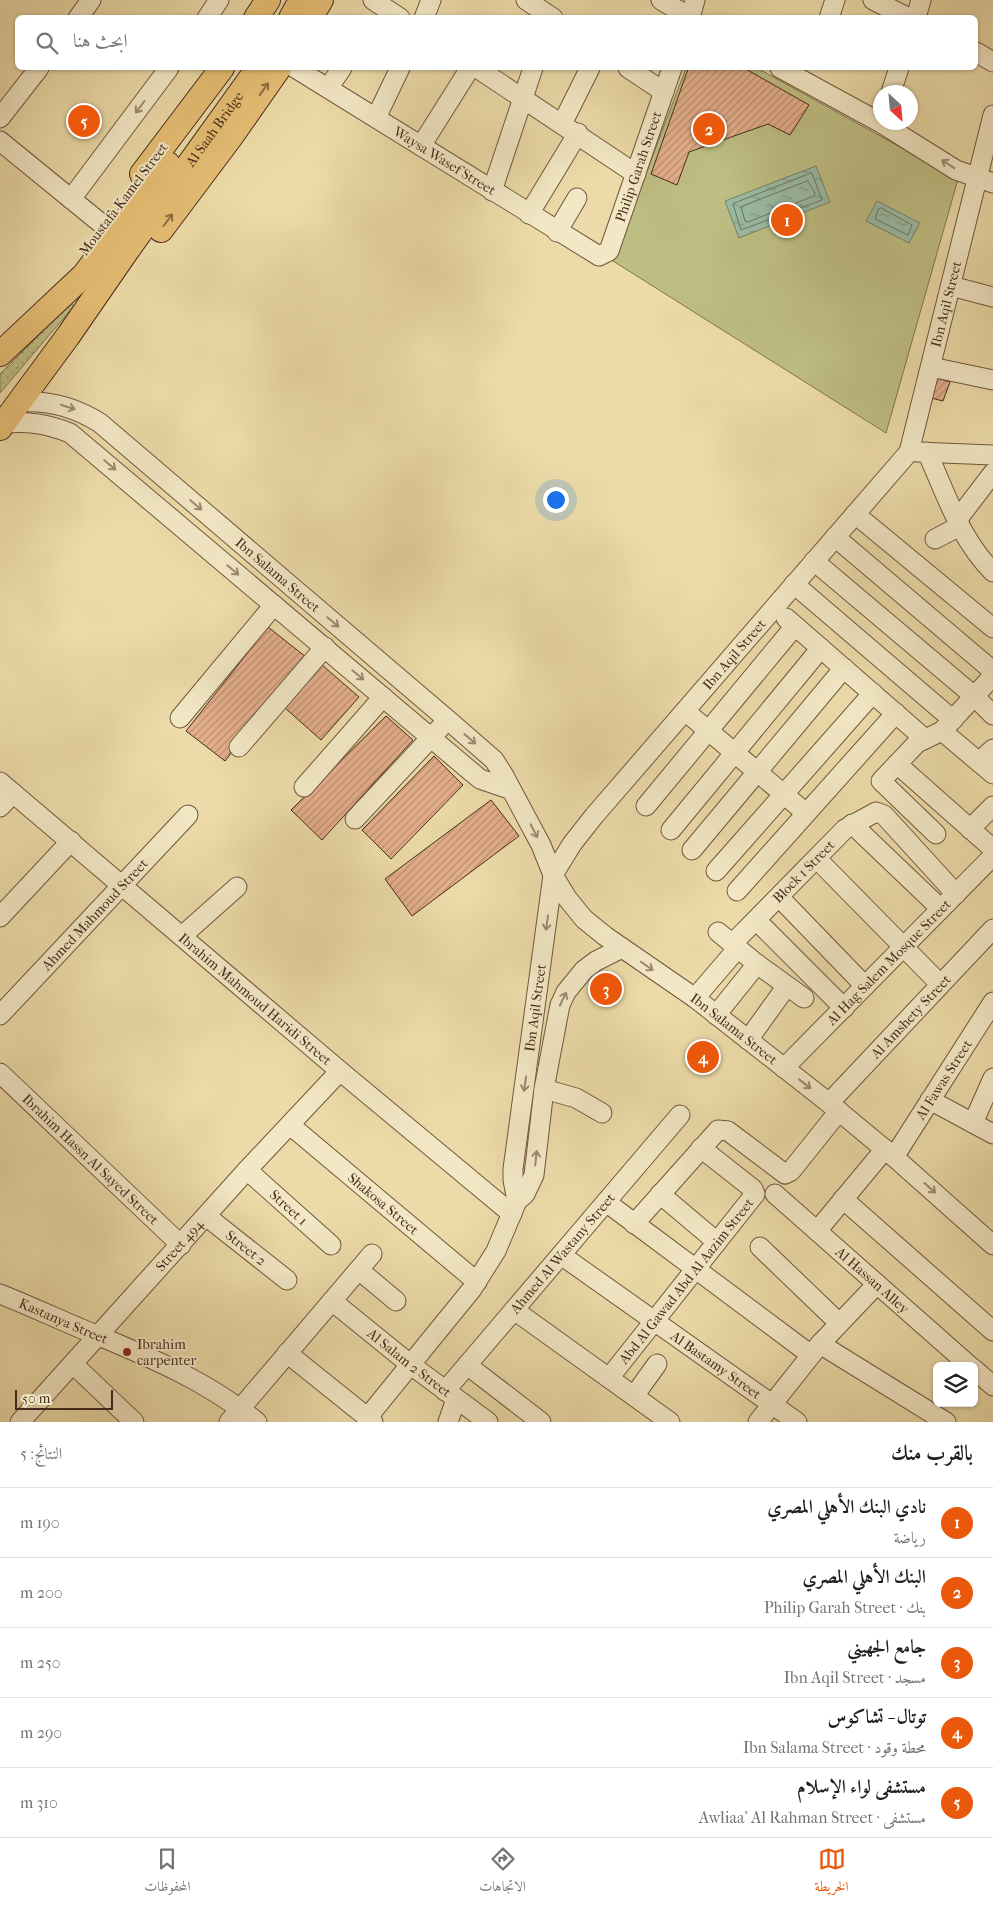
<!DOCTYPE html>
<html lang="ar">
<meta charset="utf-8">
<style>
body{margin:0;font-family:"IM FELL French Canon",Amiri,serif;background:#f2f2f2;color:#202124;direction:rtl}
.controls{position:absolute;right:15px;bottom:15px;display:grid;overflow:hidden;border-radius:8px;box-shadow:0 1px 4px #0004}
.controls button{width:45px;height:45px;display:grid;place-items:center;padding:0;border:0;border-bottom:1px solid #e0e0e0;background:#fff;color:#202124;font:25px sans-serif}
.compass{position:absolute;left:873px;top:85px;width:45px;height:45px;border-radius:50%;background:#fff;box-shadow:0 1px 4px #0004;rotate:154deg}
.scale{position:absolute;left:15px;bottom:12px;width:98px;box-sizing:border-box;padding-left:5px;border:2px solid #462b1b;border-top:0;font-size:14px;line-height:18px;white-space:nowrap;color:#462b1b;-webkit-text-stroke:4px #f3e8c6;paint-order:stroke}
.you{position:absolute;left:555px;top:499px;width:18px;height:18px;margin:-12px;border:4px solid #fff;border-radius:50%;background:#1a73e8;box-shadow:0 0 0 8px #1a73e833}
.badge{display:grid;place-items:center;width:32px;height:32px;border-radius:50%;background:#ea580c;color:#fff;font-size:16px;font-weight:700}
.pin{position:absolute;translate:-50% -50%;border:2px solid #fff;box-shadow:0 1px 5px #0006}
.list{margin:0;padding:0;list-style:none}
h2{display:flex;justify-content:space-between;align-items:center;height:65px;margin:0;padding:0 20px;font-size:21px}
h2 small{font-size:16px;font-weight:400;color:#757577}
.list li{display:grid;grid-template-columns:32px 1fr auto;gap:15px;align-items:center;box-sizing:border-box;height:70px;padding:0 20px;border-top:1px solid #e0e0e0}
.list b{display:block;font-size:19px;white-space:nowrap}
.list p{margin:0;font-size:16px;white-space:nowrap;color:#757577}
.list em{font-size:16px;font-style:normal;color:#757577}
.icon{flex:none;width:28px;height:28px;fill:none;stroke:currentColor;stroke-width:2;stroke-linecap:round;stroke-linejoin:round}
.map{position:relative;flex:none;width:993px;height:1422px;overflow:hidden;direction:ltr}
.search{position:absolute;background:#fff;box-shadow:0 1px 4px #0004;left:15px;right:15px;top:15px;height:55px;display:flex;align-items:center;gap:12px;box-sizing:border-box;padding:0 18px;border-radius:8px;color:#757577;font-size:19px}
.sheet{height:415px;background:#fff}
nav{display:flex;justify-content:space-around;align-items:center;box-sizing:border-box;height:70px;border-top:1px solid #e0e0e0;background:#fff;font-size:14px;color:#757577}
nav a{display:grid;justify-items:center;gap:2px}
nav .on{color:#ea580c}
.map>svg:first-child{display:block}
.grass{fill:url(#grass-dots);stroke:#82744f}
.green{fill:#bebe83;stroke:#82744f}
.water{fill:url(#water-ripples);stroke:#78816d}
.lines{fill:none;stroke-linecap:round;stroke-linejoin:round}
.shore{stroke:#707360;stroke-width:1}
.building{fill:url(#building-hatch);stroke:#462b1b}
.minor-casing{stroke:#70573e;stroke-width:21}
.major-casing{stroke:#462b1b;stroke-width:26}
.minor{stroke:#f3e8c6;stroke-width:19}
.major{stroke:#e6be74;stroke-width:24}
.oneway{stroke:#8e6d43}
.oneway2{stroke:#9c8a70}
.poi-dot{fill:#8f2418;stroke:#f3e8c6;stroke-width:2}
.labels{text-anchor:middle;stroke-width:4;stroke-linejoin:round;paint-order:stroke}
.street-label{font-size:14px;fill:#462b1b;stroke:#f3e8c6}
.poi-label{font-size:14px;fill:#462b1b;stroke:#f3e8c6;text-anchor:start}
</style>
<div class="map">
<svg width="993" height="1422" viewBox="0 0 993 1422">
<defs>
<pattern id="grass-dots" width="8" height="8" patternUnits="userSpaceOnUse" patternTransform="scale(1.25)"><rect width="8" height="8" fill="#bebe83"/><path d="M2 2h.1M6 6h.1" fill="none" stroke="#9c9b6a" stroke-width="1.8" stroke-linecap="round"/></pattern>
<pattern id="water-ripples" width="26" height="14" patternUnits="userSpaceOnUse" patternTransform="scale(1.25)"><rect width="26" height="14" fill="#99bba4"/><path d="M2 4q2-2 4 0t4 0M15 11q2-2 4 0t4 0" fill="none" stroke="#7f9885"/></pattern>
<pattern id="building-hatch" width="6" height="6" patternUnits="userSpaceOnUse" patternTransform="scale(1.25)"><rect width="6" height="6" fill="#e4af8b"/><path d="M-1 1l2-2M0 6l6-6M5 7l2-2" fill="none" stroke="#bb8f71"/></pattern>
</defs>
<rect width="100%" height="100%" fill="#ecdba8"/>
<filter id="stains"><feTurbulence type="fractalNoise" baseFrequency=".004" numOctaves="4"/><feColorMatrix values="0 0 0 0 .2 0 0 0 0 .09 0 0 0 0 .02 0 0 0 .5 -.17"/></filter>
<radialGradient id="worn" r=".72"><stop offset=".6" stop-color="#630" stop-opacity="0"/><stop offset="1" stop-color="#630" stop-opacity=".3"/></radialGradient>
<path class="grass" d="M71,303L74,306L0,393V374Z"/>
<path class="green" d="M686,68H757L958,179L886,433L613,261Z"/>
<path class="water" d="M816,166L830,202L739,238L725,201Z
M877,201L920,223L909,243L866,221Z"/>
<g class="lines">
<path class="shore" d="M812,173L822,200L741,230L733,204Z
M808,181L815,193L814,196L748,222L745,221L741,207Z
M881,208L912,225L908,235L875,219L878,210Z"/>
</g>
<path class="building" d="M692,68H744L809,105L790,135L768,124L689,152L677,185L651,174L688,69Z
M931,376L950,382L943,401L927,397Z
M268,627L306,657L225,761L186,731Z
M321,664L359,697L321,740L284,707Z
M386,716L413,740L322,840L291,810Z
M434,756L463,785L391,859L362,830Z
M491,800L519,836L412,916L385,879Z"/>
<g class="lines">
<g class="minor-casing">
<g id="minor">
<path d="M373,0L400,18"/>
<path d="M526,0L553,18"/>
<path d="M661,0L691,18"/>
<path d="M873,0L909,18"/>
<path d="M78,18L91,0"/>
<path d="M207,18L219,0"/>
<path d="M424,18L431,0"/>
<path d="M690,18L695,0"/>
<path d="M829,18L835,0"/>
<path d="M916,18L921,0"/>
<path d="M976,52L993,62"/>
<path id="s1" d="M295,68L599,256L609,251L672,68"/>
<path d="M477,68L636,174"/>
<path d="M628,68L664,92"/>
<path d="M780,68L881,123L956,170L993,183"/>
<path d="M328,88L342,68"/>
<path d="M891,92L899,68"/>
<path d="M0,118L39,68"/>
<path d="M376,118L400,68"/>
<path d="M562,124L590,68"/>
<path d="M0,141L103,225"/>
<path d="M421,146L470,68"/>
<path d="M492,191L533,68"/>
<path d="M71,199L169,68"/>
<path d="M529,214L578,133"/>
<path d="M557,232L577,198"/>
<path d="M951,286L993,297"/>
<path d="M931,367L993,380"/>
<path id="s2" d="M20,402C50,400 75,407 100,423L448,720L494,760L503,774L541,845L553,875L567,898L584,919L605,936L695,998L829,1103L894,1157L993,1245"/>
<path d="M4,423C29,421 47,424 70,433L468,769L480,779L509,789"/>
<path d="M917,452L993,455"/>
<path d="M927,452C946,494 960,539 993,572"/>
<path d="M855,514L993,628"/>
<path d="M957,520L993,473"/>
<path d="M835,537L993,671"/>
<path d="M935,539L960,526"/>
<path d="M814,561L974,696L993,715"/>
<path d="M794,584L953,720"/>
<path d="M786,618L925,739"/>
<path d="M685,711L806,813"/>
<path d="M180,718L274,605"/>
<path d="M942,731L993,774"/>
<path d="M239,747L325,647"/>
<path d="M979,762L993,749"/>
<path d="M897,764L993,849"/>
<path id="s3" d="M0,782L340,1071L512,1214"/>
<path d="M304,787L383,697"/>
<path d="M646,806L795,626"/>
<path d="M0,807L13,793"/>
<path d="M355,819L440,728"/>
<path d="M852,824L941,909"/>
<path d="M970,829L993,806"/>
<path d="M671,830L821,648"/>
<path d="M936,834L881,781L917,743L942,731L993,676"/>
<path d="M692,850L844,668"/>
<path d="M817,859L940,984"/>
<path d="M716,871L873,693"/>
<path d="M737,891L896,713"/>
<path d="M779,897L865,986"/>
<path d="M0,917L71,841"/>
<path d="M756,920L844,1008"/>
<path d="M718,932L757,964L804,998"/>
<path d="M183,935L237,887"/>
<path id="s4" d="M732,944L845,829L876,812L884,815L956,894"/>
<path d="M695,998L737,949"/>
<path id="s5" d="M0,1015L188,815"/>
<path d="M716,1015L757,964"/>
<path d="M748,1040L786,987"/>
<path id="s6" d="M784,1068L993,856"/>
<path id="s7" d="M0,1073L181,1245"/>
<path d="M544,1089L576,1098L602,1113"/>
<path d="M930,1100L993,1134"/>
<path id="s8" d="M829,1103L993,929"/>
<path d="M973,1123L993,1078"/>
<path id="s9" d="M290,1125L477,1282"/>
<path id="s10" d="M894,1157L993,1002"/>
<path id="s11" d="M247,1170L331,1245"/>
<path d="M660,1194L717,1242"/>
<path id="s12" d="M775,1194L970,1366"/>
<path d="M843,1199L993,1331"/>
<path id="s13" d="M517,1201L513,1180V1169L553,875L572,844L594,816L909,452L993,115"/>
<path d="M606,1202L811,1355"/>
<path id="s14" d="M206,1216L287,1280"/>
<path d="M634,1224L718,1130L728,1131L785,1174L791,1171L839,1111"/>
<path d="M817,1231L885,1149"/>
<path d="M760,1247L839,1323"/>
<path id="s15" d="M561,1255L797,1422"/>
<path d="M359,1270L396,1301"/>
<path id="s16" d="M0,1294C33,1307 66,1323 99,1336C154,1359 210,1383 257,1422"/>
<path id="s17" d="M332,1301L411,1365L488,1422"/>
<path d="M514,1310L670,1422"/>
<path d="M820,1344L946,1422"/>
<path d="M287,1353L373,1422"/>
<path d="M73,1364L134,1422"/>
<path d="M467,1365L541,1422"/>
<path d="M974,1369L993,1386"/>
<path id="s18" d="M609,1378L755,1194L753,1189L701,1148"/>
<path id="s19" d="M445,1391L680,1115"/>
<path d="M634,1396L657,1364"/>
<path d="M367,1418L472,1289L496,1251L517,1201L525,1194L534,1175L544,1089L560,1005L566,992L584,970L596,961L622,948"/>
<path id="s20" d="M20,1422L247,1170L340,1071"/>
<path d="M229,1422L372,1254"/>
<path d="M448,1422L456,1399"/>
<path d="M758,1422L820,1344L877,1284"/>
</g>
</g>
<g class="major-casing">
<g id="major">
<path d="M256,18L268,0"/>
<path d="M291,18L301,0"/>
<path d="M310,18L321,0"/>
<path d="M142,174L222,68"/>
<path d="M161,230L230,138L279,68"/>
<path d="M0,354L84,275L168,164"/>
<path id="s21" d="M0,428L68,336L126,252L258,68"/>
</g>
</g>
<use href="#minor" class="minor"/>
<use href="#major" class="major"/>
</g>
<defs><path id="oneway-shaft" d="M-6 0H5M1.5-3L5.5 0L1.5 3" fill="none" stroke-width="1.6" stroke-linecap="round" stroke-linejoin="round" transform="scale(1.25)"/></defs>
<g class="oneway">
<use href="#oneway-shaft" transform="translate(264 89) rotate(-55)"/>
<use href="#oneway-shaft" transform="translate(168 220) rotate(-53)"/>
</g>
<g class="oneway2">
<use href="#oneway-shaft" transform="translate(140 107) rotate(127)"/>
<use href="#oneway-shaft" transform="translate(948 164) rotate(-146)"/>
<use href="#oneway-shaft" transform="translate(68 407) rotate(18)"/>
<use href="#oneway-shaft" transform="translate(110 465) rotate(40)"/>
<use href="#oneway-shaft" transform="translate(196 505) rotate(40)"/>
<use href="#oneway-shaft" transform="translate(233 570) rotate(40)"/>
<use href="#oneway-shaft" transform="translate(333 622) rotate(40)"/>
<use href="#oneway-shaft" transform="translate(358 675) rotate(40)"/>
<use href="#oneway-shaft" transform="translate(470 739) rotate(41)"/>
<use href="#oneway-shaft" transform="translate(534 831) rotate(63)"/>
<use href="#oneway-shaft" transform="translate(547 923) rotate(98)"/>
<use href="#oneway-shaft" transform="translate(647 966) rotate(35)"/>
<use href="#oneway-shaft" transform="translate(563 999) rotate(-64)"/>
<use href="#oneway-shaft" transform="translate(525 1084) rotate(98)"/>
<use href="#oneway-shaft" transform="translate(805 1084) rotate(38)"/>
<use href="#oneway-shaft" transform="translate(536 1158) rotate(-84)"/>
<use href="#oneway-shaft" transform="translate(930 1188) rotate(42)"/>
</g>
<circle class="poi-dot" cx="127" cy="1352" r="5"/>
<g class="labels">
<g class="street-label">
<text dy="5" stroke="none"><textPath href="#s21" startOffset="368">Al Saah Bridge</textPath></text>
<text dy="5" stroke="none"><textPath href="#s1" startOffset="176">Waysa Wasef Street</textPath></text>
<text dy="5" stroke="none"><textPath href="#s1" startOffset="458">Philip Garah Street</textPath></text>
<text transform="translate(123 199) rotate(-53)" y="5">Moustafa Kamel Street</text>
<text dy="5" stroke="none"><textPath href="#s13" startOffset="1035">Ibn Aqil Street</textPath></text>
<text dy="5" stroke="none"><textPath href="#s2" startOffset="318">Ibn Salama Street</textPath></text>
<text dy="5" stroke="none"><textPath href="#s13" startOffset="615">Ibn Aqil Street</textPath></text>
<text dy="5" stroke="none"><textPath href="#s4" startOffset="102">Block 1 Street</textPath></text>
<text dy="5" stroke="none"><textPath href="#s5" startOffset="138">Ahmed Mahmoud Street</textPath></text>
<text dy="5" stroke="none"><textPath href="#s6" startOffset="149">Al Hag Salem Mosque Street</textPath></text>
<text dy="5" stroke="none"><textPath href="#s3" startOffset="335">Ibrahim Mahmoud Haridi Street</textPath></text>
<text dy="5" stroke="none"><textPath href="#s13" startOffset="195">Ibn Aqil Street</textPath></text>
<text dy="5" stroke="none"><textPath href="#s8" startOffset="119">Al Amshety Street</textPath></text>
<text dy="5" stroke="none"><textPath href="#s2" startOffset="972">Ibn Salama Street</textPath></text>
<text dy="5" stroke="none"><textPath href="#s10" startOffset="92">Al Fawas Street</textPath></text>
<text dy="5" stroke="none"><textPath href="#s7" startOffset="125">Ibrahim Hassn Al Sayed Street</textPath></text>
<text dy="5" stroke="none"><textPath href="#s9" startOffset="122">Shakosa Street</textPath></text>
<text dy="5" stroke="none"><textPath href="#s11" startOffset="56">Street 1</textPath></text>
<text dy="5" stroke="none"><textPath href="#s20" startOffset="238">Street 494</textPath></text>
<text dy="5" stroke="none"><textPath href="#s14" startOffset="51">Street 2</textPath></text>
<text dy="5" stroke="none"><textPath href="#s19" startOffset="181">Ahmed Al Wastany Street</textPath></text>
<text dy="5" stroke="none"><textPath href="#s12" startOffset="130">Al Hassan Alley</textPath></text>
<text dy="5" stroke="none"><textPath href="#s18" startOffset="124">Abd Al Gawad Abd Al Aazim Street</textPath></text>
<text dy="5" stroke="none"><textPath href="#s16" startOffset="69">Kastanya Street</textPath></text>
<text dy="5" stroke="none"><textPath href="#s17" startOffset="99">Al Salam 2 Street</textPath></text>
<text dy="5" stroke="none"><textPath href="#s15" startOffset="190">Al Bastamy Street</textPath></text>
</g>
<g class="poi-label">
<text x="137" y="1349">Ibrahim<tspan x="137" dy="16">carpenter</tspan></text>
</g>
</g>
<rect width="100%" height="100%" filter="url(#stains)"/>
<rect width="100%" height="100%" fill="url(#worn)"/>
</svg>
<div class="controls">
<button><svg class="icon" aria-label="layers" viewBox="0 0 24 24"><path d="M12 4l9 5-9 5-9-5zM3 14l9 5 9-5"/></svg></button>
</div>
<svg class="compass" viewBox="-18 -18 36 36"><path d="M0-13l5 13h-10z" fill="#e53935"/><path d="M0 13l5-13h-10z" fill="#757577"/></svg>
<div class="scale">50 m</div>
<div class="you"></div>
<div class="pin badge" style="left:787px;top:220px">1</div>
<div class="pin badge" style="left:709px;top:129px">2</div>
<div class="pin badge" style="left:606px;top:989px">3</div>
<div class="pin badge" style="left:703px;top:1057px">4</div>
<div class="pin badge" style="left:84px;top:121px">5</div>
<div class="search"><svg class="icon" aria-label="search" viewBox="0 0 24 24"><circle cx="10" cy="10" r="6"/><path d="M15 15l6 6"/></svg>ابحث هنا</div>
</div>
<section class="sheet">
<h2>بالقرب منك<small>النتائج: 5</small></h2>
<ul class="list">
<li><span class="badge">1</span><div><b>نادي البنك الأهلي المصري</b><p>رياضة</p></div><em>190 m</em></li>
<li><span class="badge">2</span><div><b>البنك الأهلي المصري</b><p>بنك · Philip Garah Street</p></div><em>200 m</em></li>
<li><span class="badge">3</span><div><b>جامع الجهيني</b><p>مسجد · Ibn Aqil Street</p></div><em>250 m</em></li>
<li><span class="badge">4</span><div><b>توتال - تشاكوس</b><p>محطة وقود · Ibn Salama Street</p></div><em>290 m</em></li>
<li><span class="badge">5</span><div><b>مستشفى لواء الإسلام</b><p>مستشفى · Awliaa' Al Rahman Street</p></div><em>310 m</em></li>
</ul>
</section>
<nav>
<a class="on"><svg class="icon" aria-label="map" viewBox="0 0 24 24"><path d="M3 6l6-2 6 2 6-2v14l-6 2-6-2-6 2zM9 4v14M15 6v14"/></svg>الخريطة</a>
<a><svg class="icon" aria-label="directions" viewBox="0 0 24 24"><path d="M12 3l9 9-9 9-9-9zM9 14v-3h6M13 9l2 2-2 2"/></svg>الاتجاهات</a>
<a><svg class="icon" aria-label="saved" viewBox="0 0 24 24"><path d="M7 4h10v16l-5-4-5 4z"/></svg>المحفوظات</a>
</nav>
